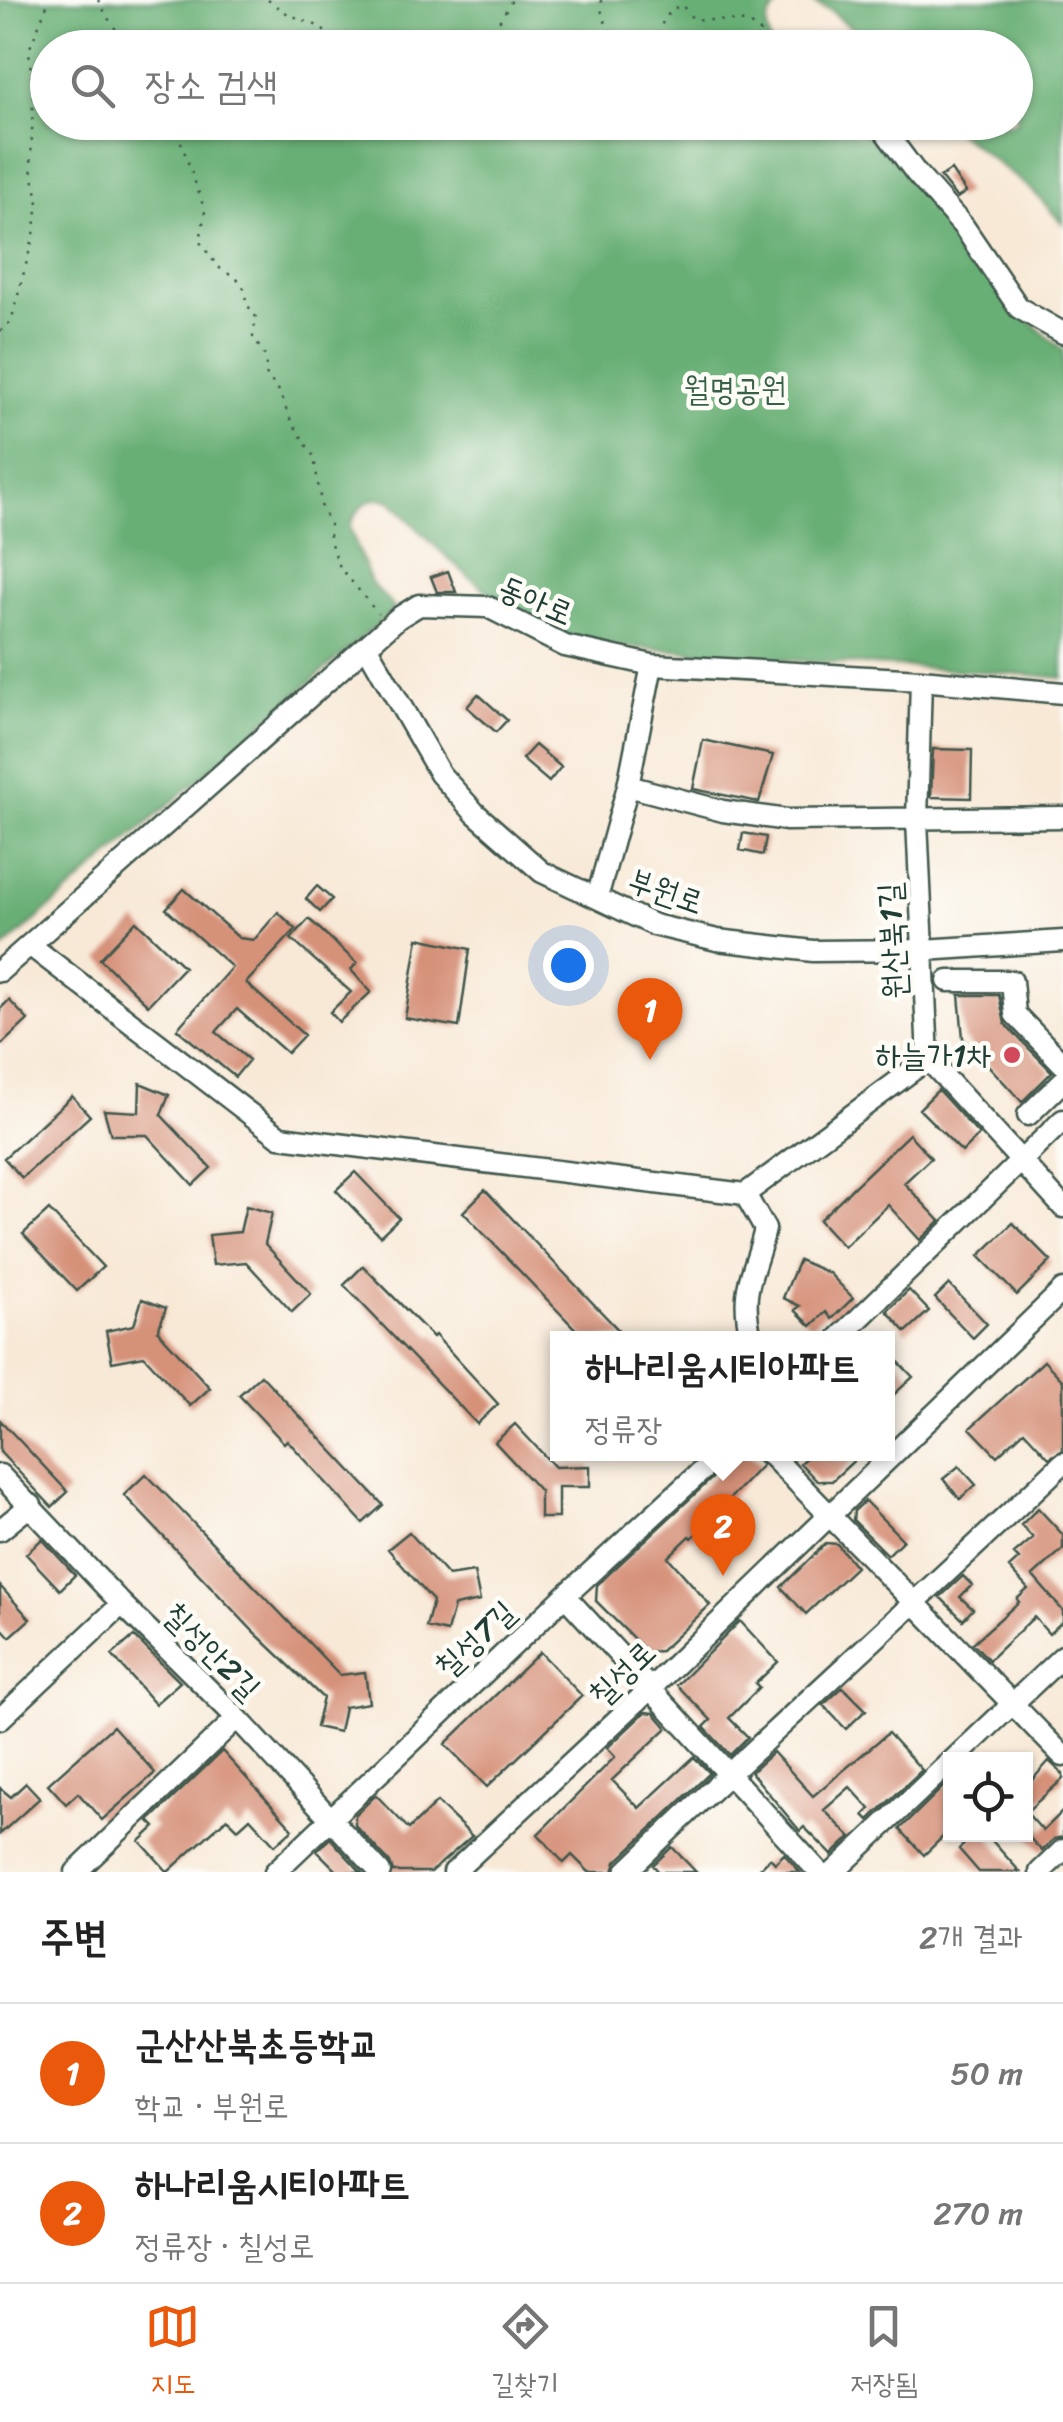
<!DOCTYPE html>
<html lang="ko">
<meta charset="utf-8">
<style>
body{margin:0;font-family:Sriracha,"Poor Story",sans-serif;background:#f6f6f6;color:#222}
.controls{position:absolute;right:30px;bottom:30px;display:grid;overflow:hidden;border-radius:0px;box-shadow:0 2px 8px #0004}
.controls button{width:90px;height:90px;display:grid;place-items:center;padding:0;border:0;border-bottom:2px solid #e0e0e0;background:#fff;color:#222;font:50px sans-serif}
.you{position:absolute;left:568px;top:965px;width:35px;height:35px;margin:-25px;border:8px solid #fff;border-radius:50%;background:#1a73e8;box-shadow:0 0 0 15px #1a73e833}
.badge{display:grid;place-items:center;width:65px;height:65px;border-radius:50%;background:#ea580c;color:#fff;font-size:32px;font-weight:700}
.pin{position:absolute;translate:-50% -82px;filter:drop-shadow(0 2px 5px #0008)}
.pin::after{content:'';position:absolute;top:52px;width:35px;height:30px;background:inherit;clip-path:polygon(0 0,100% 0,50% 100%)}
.popup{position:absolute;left:550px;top:1331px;width:345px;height:130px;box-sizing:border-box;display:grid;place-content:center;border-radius:0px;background:#fff;filter:drop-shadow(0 2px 8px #0005);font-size:32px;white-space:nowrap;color:#767676}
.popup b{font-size:38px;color:#222}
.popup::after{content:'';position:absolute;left:50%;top:100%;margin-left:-20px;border:20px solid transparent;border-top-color:#fff}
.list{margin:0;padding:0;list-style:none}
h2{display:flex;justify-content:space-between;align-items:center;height:130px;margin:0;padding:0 40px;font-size:42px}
h2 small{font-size:32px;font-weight:400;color:#767676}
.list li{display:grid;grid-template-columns:65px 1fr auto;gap:30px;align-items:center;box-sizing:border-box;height:140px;padding:0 40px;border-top:2px solid #e0e0e0}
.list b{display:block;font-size:38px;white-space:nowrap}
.list p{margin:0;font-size:32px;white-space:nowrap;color:#767676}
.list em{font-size:32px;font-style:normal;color:#767676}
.icon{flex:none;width:55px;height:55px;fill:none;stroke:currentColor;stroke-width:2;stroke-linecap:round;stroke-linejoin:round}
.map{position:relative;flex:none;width:1063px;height:1872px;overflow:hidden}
.search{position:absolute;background:#fff;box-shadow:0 2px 8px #0004;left:30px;right:30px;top:30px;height:110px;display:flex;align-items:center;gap:25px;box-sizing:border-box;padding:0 35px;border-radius:55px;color:#767676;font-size:38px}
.sheet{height:410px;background:#fff}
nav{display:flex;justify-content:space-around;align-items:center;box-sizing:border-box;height:140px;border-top:2px solid #e0e0e0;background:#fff;font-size:28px;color:#767676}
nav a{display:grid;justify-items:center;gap:5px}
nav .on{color:#ea580c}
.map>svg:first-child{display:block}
.forest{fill:#67af75;stroke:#437654;stroke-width:2.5}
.building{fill:#d69179}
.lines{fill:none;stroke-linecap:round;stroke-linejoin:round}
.minor-casing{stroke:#40574c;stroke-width:25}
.path{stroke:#40574c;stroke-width:2.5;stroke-dasharray:2.5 8;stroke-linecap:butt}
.minor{stroke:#fff;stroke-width:20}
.poi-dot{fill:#d1495b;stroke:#fdfcf7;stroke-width:4}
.labels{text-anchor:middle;stroke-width:9;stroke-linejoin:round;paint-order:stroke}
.park-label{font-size:32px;fill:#376049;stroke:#fdfcf7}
.street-label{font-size:32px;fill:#1f3d34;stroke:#fdfcf7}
.poi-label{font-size:32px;fill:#1f3d34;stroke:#fdfcf7;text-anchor:end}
</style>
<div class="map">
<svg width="1063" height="1872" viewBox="0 0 1063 1872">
<rect width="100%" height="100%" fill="#fdfcf7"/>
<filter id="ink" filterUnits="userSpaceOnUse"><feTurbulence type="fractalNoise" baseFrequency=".01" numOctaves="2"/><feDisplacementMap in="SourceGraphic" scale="20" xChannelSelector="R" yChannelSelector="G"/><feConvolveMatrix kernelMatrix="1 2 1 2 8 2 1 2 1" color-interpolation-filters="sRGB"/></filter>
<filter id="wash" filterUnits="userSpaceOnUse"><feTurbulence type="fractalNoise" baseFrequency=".0048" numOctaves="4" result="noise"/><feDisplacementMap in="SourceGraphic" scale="40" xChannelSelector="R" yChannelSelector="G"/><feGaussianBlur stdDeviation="2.25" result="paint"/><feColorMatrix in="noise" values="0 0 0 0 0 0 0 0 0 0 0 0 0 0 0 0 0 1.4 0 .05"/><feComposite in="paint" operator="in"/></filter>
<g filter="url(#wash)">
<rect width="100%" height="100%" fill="#f8e9d7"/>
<path class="forest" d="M0,0H784C766,16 763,25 772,47L48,48V122L854,123L894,160L954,225L1019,312L1063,350V678C939,666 815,665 692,652C651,648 603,648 564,634C495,608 441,554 391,501C369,493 359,507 349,526L371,583L395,609L0,951Z
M807,0H1063V224L1033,191L946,123L1016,122V48L874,47L830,10Z"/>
<g id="blocks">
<path class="building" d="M951,170L966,192L957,198L940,177Z
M448,571L456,592H437L431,577Z
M478,694L507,720L496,732L467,707Z
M703,740L773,755L759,802L693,789Z
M535,745L561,767L549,782L522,759Z
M933,749L972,750L971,798L931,797Z
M743,833L766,837L763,855L740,850Z
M317,886L332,899L320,912L306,899Z
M184,889L239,938L254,940L278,912L296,929L246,983L304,1035L287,1053L237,1009L216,1032L249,1060L235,1077L177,1029L232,967L166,909Z
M309,919L357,963L351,970L371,992L339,1022L330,1012L351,992L291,939Z
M136,921L184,967L148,1005L100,959Z
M418,938L470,949L459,1027L405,1018Z
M959,995H999L1005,1024L1052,1072L1022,1102L963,1038Z
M9,1000L28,1020L0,1046V1009Z
M140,1083L169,1095L161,1115L211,1168L193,1185L147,1135H111L104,1110L139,1112Z
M938,1090L979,1135L962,1152L919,1109Z
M72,1096L90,1116L22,1178L4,1158Z
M909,1134L931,1158L904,1183L940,1221L920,1240L888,1205L844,1247L819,1220Z
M355,1172L399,1218L380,1236L336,1190Z
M485,1190L545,1253L626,1338H584L463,1212Z
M246,1206L272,1213L265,1244L311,1294L292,1312L246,1262L213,1265L209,1235L240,1232Z
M49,1210L103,1267L77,1291L23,1234Z
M1013,1223L1051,1261L1017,1295L979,1256Z
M799,1260L829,1273L853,1298L832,1319L826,1312L811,1326L795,1310L800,1306L783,1298Z
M363,1266L433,1337L435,1335L498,1404L477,1424L344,1285Z
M949,1284L987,1324L973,1338L935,1298Z
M909,1290L929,1311L906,1332L887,1311Z
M142,1299L166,1308L158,1331L210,1388L190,1406L144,1356L112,1362L106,1331L134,1325Z
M888,1351L913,1377L888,1400Z
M1044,1361L1063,1381V1450L1049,1458L1024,1431L997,1456L970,1428Z
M261,1375L383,1505L363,1523L287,1440L284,1443L239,1395Z
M0,1420L68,1492L52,1507L0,1452Z
M515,1424L555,1467L590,1466V1487H558V1518H540V1491L495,1442Z
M738,1454H750L762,1465L692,1538L690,1536L668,1557L710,1605L661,1651L647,1652L596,1601L597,1585Z
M810,1454H861L832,1481H817L800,1463Z
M959,1466L976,1485L960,1499L943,1479Z
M146,1474L340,1675L365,1672L369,1703L344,1707L339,1732L316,1727L323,1698L253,1631L124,1495Z
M865,1501L903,1540L888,1555L853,1520L854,1511Z
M1038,1508L1063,1535V1549L1033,1576L1063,1611V1621L1049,1634L1034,1617L989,1660L973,1643L1019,1602L1017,1599L1028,1589L1009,1568L1019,1559L1014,1554L1033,1538L1021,1525Z
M409,1532L448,1576L474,1572L480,1601L454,1606L447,1632L426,1627L433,1601L388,1549Z
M42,1539L75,1575L60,1590L26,1554Z
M826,1543L837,1544L856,1567L806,1614L781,1587Z
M963,1576L972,1585L960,1597L973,1609L963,1620L940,1597Z
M0,1586L30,1619L10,1637L0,1626Z
M740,1621L778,1662L755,1684L759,1688L729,1718L748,1737L730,1755L704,1727L711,1720L677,1685Z
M134,1636L180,1682L155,1704L112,1655Z
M540,1652L582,1696L487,1787L445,1744Z
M843,1687L866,1710L846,1729L823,1705Z
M645,1712L654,1713L667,1728L612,1780L639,1808L694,1757L710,1773L616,1862L613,1872H589L572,1855L564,1863L538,1834L615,1757L607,1748Z
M113,1726L155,1773L102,1820L78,1793L66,1804L48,1784Z
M888,1733L922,1770L869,1820L864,1815L870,1809L850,1787L824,1810L851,1837L832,1855L804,1827L800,1831L751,1772L773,1752L813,1796Z
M222,1751L293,1829L275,1845L250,1818L238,1829L227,1818L168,1872L140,1841L155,1827L149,1821Z
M1049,1761L1063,1774V1779L1026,1812V1787Z
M950,1780V1830L924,1855L900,1829Z
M26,1783L40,1798L0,1834V1788L11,1797Z
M376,1795L409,1829L437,1802L472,1836L431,1872H393L390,1863L355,1825V1815Z
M1063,1811V1837L1054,1839L1042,1851L1026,1834V1812L1043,1831Z
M975,1834H986L1020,1872H979L959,1849Z
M330,1838L361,1872H338L317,1851Z
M672,1847L696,1872H659L653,1865Z
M784,1854L800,1872H756L770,1858L775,1863Z"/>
</g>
</g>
<g filter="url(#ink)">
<use href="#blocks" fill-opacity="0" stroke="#40574c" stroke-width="2.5"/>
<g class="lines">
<g class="minor-casing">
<path id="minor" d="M878,122L916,173L964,227L1019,308L1063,333
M367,647L440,774L475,813L542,872L654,925L717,940L813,951L924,950L1063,941
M921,680L917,820L928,1059L1063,1207
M628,786L723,811L787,820L1063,817
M597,898L628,786L652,665
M31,946L280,1137L745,1194
M0,971L398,618L419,605L488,607L565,646L652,665L921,680L1063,693
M948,981H1012L1015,1014L1063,1064
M1028,1115L1063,1081
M751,1338C739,1286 754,1277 765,1229L745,1194L928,1059
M839,1338L1063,1120
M770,1454L1063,1756
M0,1475L122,1604L237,1718L380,1872
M0,1530L31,1505
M565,1596L819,1872
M0,1719L122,1604
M953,1760L1063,1656
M76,1872L237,1718
M275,1872L565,1596L720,1454
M454,1872L649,1690L1063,1290
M626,1872C769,1733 919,1601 1063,1463
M834,1872L950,1762
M1040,1872L1063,1850"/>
</g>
<path class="path" d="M98,0L112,25L134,48
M268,0L288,14L318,26L345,48
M601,0C599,21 615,41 636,48
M483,48L512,0
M642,48C663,39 658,13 682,5L693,19L746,22L783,48
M174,122L205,211L200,242L218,267L238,280L245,290L246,303L256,317L253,337L265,356L267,380L276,384L289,417L314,457L322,510L330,524L329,539L340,567L378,614
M0,331L11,322L35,230L38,199L31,169L33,95L29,50L49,0"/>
<use href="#minor" class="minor"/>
</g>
</g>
<circle class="poi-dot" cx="1012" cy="1055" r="10"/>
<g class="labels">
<g class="park-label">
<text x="735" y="400">월명공원</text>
</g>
<g class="street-label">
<text transform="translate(536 600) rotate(23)" y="11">동아로</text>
<text transform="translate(666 891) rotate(19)" y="11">부원로</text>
<text transform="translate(892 941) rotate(-93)" y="11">원산북1길</text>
<text transform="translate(475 1639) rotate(-43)" y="11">칠성7길</text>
<text transform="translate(212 1651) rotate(45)" y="11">칠성안2길</text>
<text transform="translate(622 1673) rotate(-44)" y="11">칠성로</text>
</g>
<g class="poi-label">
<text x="992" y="1066">하늘가1차</text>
</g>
</g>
</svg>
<div class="controls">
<button><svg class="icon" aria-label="locate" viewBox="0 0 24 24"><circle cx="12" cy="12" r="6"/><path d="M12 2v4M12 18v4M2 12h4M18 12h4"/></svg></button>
</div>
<div class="you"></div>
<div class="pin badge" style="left:650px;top:1060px">1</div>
<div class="pin badge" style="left:723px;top:1576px">2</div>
<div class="popup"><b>하나리움시티아파트</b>정류장</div>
<div class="search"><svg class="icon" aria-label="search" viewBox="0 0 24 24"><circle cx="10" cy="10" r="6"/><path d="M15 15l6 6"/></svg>장소 검색</div>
</div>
<section class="sheet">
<h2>주변<small>2개 결과</small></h2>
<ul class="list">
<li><span class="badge">1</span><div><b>군산산북초등학교</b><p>학교 · 부원로</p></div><em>50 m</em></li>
<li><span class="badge">2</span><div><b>하나리움시티아파트</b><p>정류장 · 칠성로</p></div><em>270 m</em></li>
</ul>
</section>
<nav>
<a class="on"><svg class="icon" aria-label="map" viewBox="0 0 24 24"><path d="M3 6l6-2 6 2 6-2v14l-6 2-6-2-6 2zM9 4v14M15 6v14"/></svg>지도</a>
<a><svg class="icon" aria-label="directions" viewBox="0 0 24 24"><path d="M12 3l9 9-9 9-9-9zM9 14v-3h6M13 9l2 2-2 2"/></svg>길찾기</a>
<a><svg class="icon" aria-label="saved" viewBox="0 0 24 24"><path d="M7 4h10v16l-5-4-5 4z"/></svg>저장됨</a>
</nav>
